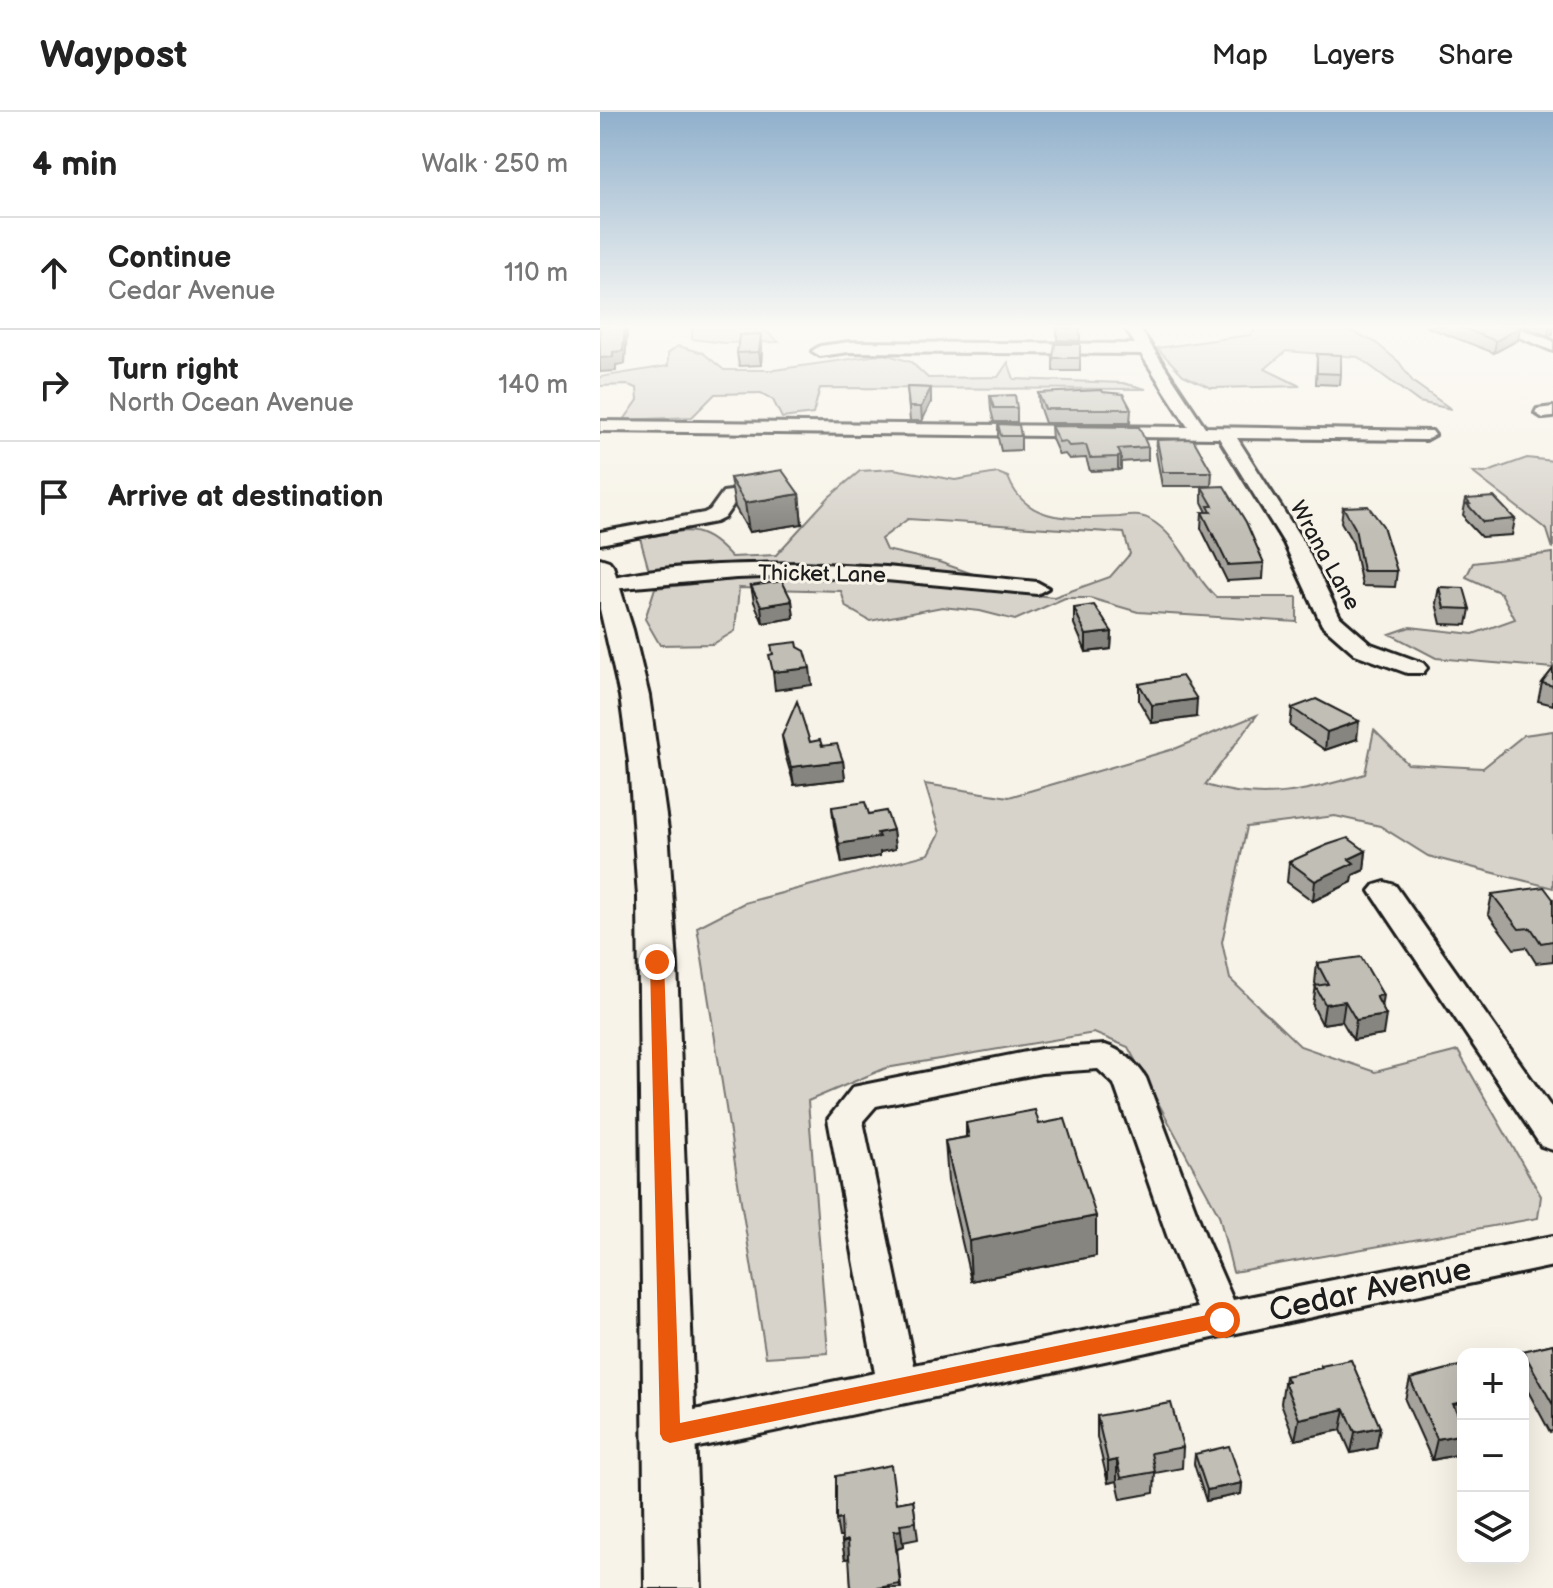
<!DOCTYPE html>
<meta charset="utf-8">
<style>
body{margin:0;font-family:"Balsamiq Sans",sans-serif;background:#f2f2f2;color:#222}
.controls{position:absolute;right:24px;bottom:24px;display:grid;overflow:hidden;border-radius:16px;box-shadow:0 8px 32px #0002}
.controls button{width:72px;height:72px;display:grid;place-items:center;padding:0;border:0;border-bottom:2px solid #e0e0e0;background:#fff;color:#222;font:40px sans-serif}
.stop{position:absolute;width:24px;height:24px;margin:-18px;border:6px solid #ea580c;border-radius:50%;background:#fff}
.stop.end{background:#ea580c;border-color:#fff;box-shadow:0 2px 8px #0008}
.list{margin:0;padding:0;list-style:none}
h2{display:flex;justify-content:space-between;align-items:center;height:104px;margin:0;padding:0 32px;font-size:34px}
h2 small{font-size:26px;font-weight:400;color:#767676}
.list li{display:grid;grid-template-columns:52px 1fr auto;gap:24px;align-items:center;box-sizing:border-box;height:112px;padding:0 32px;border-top:2px solid #e0e0e0}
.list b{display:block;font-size:30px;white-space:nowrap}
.list p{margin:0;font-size:26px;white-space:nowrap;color:#767676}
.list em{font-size:26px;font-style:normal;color:#767676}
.icon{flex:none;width:44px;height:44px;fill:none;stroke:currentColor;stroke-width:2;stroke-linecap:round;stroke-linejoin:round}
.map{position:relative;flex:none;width:953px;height:1476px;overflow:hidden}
header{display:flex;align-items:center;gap:48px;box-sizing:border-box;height:112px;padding:0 40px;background:#fff;border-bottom:2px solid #e0e0e0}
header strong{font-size:38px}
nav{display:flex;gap:44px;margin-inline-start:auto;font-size:28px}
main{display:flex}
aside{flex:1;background:#fff}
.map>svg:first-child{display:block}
.green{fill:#d7d3cb;stroke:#7a7874;stroke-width:2}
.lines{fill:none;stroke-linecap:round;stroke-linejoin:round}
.minor-casing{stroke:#1c1c1c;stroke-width:6}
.major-casing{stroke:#1c1c1c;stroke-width:6}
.minor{fill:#f7f3e8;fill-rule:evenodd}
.major{fill:#f7f3e8;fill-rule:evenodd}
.wall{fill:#a5a39c;stroke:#1c1c1c;stroke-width:2}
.shaded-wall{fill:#86857f;stroke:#1c1c1c;stroke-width:2}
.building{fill:#c0beb5;stroke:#1c1c1c;stroke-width:2}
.route{fill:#ea580c}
.labels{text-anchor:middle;stroke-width:6;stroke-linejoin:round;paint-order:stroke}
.far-street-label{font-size:22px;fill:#1c1c1c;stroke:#f7f3e8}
.near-street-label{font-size:32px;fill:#1c1c1c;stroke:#f7f3e8}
</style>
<header>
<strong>Waypost</strong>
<nav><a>Map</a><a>Layers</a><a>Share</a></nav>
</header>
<main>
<aside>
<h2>4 min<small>Walk · 250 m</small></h2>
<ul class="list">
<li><svg class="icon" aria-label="ahead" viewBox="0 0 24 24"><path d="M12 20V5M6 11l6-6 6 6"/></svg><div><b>Continue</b><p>Cedar Avenue</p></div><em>110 m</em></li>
<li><svg class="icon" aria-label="right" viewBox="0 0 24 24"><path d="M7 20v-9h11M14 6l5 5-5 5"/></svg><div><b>Turn right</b><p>North Ocean Avenue</p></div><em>140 m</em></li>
<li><svg class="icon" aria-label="arrive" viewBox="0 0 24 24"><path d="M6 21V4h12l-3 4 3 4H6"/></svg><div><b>Arrive at destination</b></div></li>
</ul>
</aside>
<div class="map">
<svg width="953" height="1476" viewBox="0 0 953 1476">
<rect width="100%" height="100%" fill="#f7f3e8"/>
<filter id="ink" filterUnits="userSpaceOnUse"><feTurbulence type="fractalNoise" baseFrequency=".0125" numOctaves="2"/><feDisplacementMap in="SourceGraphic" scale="16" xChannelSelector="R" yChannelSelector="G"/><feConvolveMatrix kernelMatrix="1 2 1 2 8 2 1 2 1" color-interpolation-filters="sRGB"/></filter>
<g filter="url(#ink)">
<path class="green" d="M92,214H159L179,230L125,231L92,227Z
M651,214H740L775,230L799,250L813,270L851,297L819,290L758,245L686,239L665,257L700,274L611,276L583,263L557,236L650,223L656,217Z
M78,234L103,241L124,258H174L285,242L311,250L328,266L398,265L408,250L414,267L523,271L546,277L220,276L213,302L182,306L173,288L161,281L115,282L92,305L24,308L38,288L37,276L28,273L0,274V265L68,254V241Z
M927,346L953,349V437L947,418L872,360L885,361Z
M294,357L355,368L398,361L408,365C426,414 476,406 519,405C528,404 540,402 549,407C579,423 591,462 616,485H697V510L538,500L490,486H465L415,508L380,499L342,495L270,509L246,495L241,479L139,476L135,519L113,532L60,533L45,507L55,476L181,463L257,466L454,485L510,465L530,442L524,421L308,407L281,427L286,438L339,450L390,468L220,453L50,462L40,426C84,420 98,408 131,445L176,443L229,385L260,359Z
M953,441V556L836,546L790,522L810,515L873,522L915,507L901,481L866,465L873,451Z
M657,603L605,673C664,691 708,679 765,662L774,618L808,652L883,656L924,623L953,619V776L828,744L780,714L735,704L647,715L622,830L630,867L700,934L775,960L858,939L941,1084L938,1106L633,1160L619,1103L528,935L494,921L286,956L208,989L228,1241L166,1245L97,815L144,791L329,742L340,721L325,672L409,685L577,636Z"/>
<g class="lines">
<g class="minor-casing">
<path id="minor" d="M524,214H538L605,315L832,319L835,323L826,328L637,326L704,431L740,505L771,532L823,551L827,556L823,561H807L755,542L722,513L684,431L619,326L0,319V309L588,315L541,242L249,240L220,244L212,239L220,234L249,230L535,232Z
M893,214H913L953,229V239Z
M953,295V305L943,306L935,301L937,297Z
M171,374L180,380L178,384L136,389L124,406L116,410L0,432V420L104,401L110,398L123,380Z
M201,451L286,455L437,470L448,476L437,482L286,468L201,464L136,466L0,478V468C64,452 135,452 201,451Z
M785,770L795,773L953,998V1038L941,1034L770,779L775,773Z
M505,933C522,938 537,951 546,966L606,1126L633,1188L953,1124V1154L70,1341L55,1336L49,1322L55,1308L70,1303L275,1261L228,1007L253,975L441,937ZM498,957L514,972L568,1126L597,1196L314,1253L263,1009L276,994L441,961Z"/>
</g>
<g class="major-casing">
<path id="major" d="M0,446L9,449L13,454L33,518L49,584L68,718L77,853L101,1476H45L38,785L29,650L20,584L0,497Z"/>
</g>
<use href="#minor" class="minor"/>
<use href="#major" class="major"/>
</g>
<path class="wall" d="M457,214H480V229L457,228Z
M825,214H918V228L894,241Z
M922,214H953L948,224Z
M161,222L162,235L161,253L139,254L137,241Z
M480,232V259H453V246Z
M717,242L741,262L740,273L716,272Z
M307,275L331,276V290L322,309H310Z
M503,280L531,297L530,311H445L439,294L438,281Z
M390,284L417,296V310H394L391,298Z
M398,312L421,324V338L401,339L398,326Z
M451,314L548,335V348L521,350V357L518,358L490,359L486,346L469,347L465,342L459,343L452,327Z
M557,328L612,360L611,374H562L556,341Z
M130,366L199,382L202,412L149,420L135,395Z
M602,375L664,451L663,467L627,469L601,416L602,400H607L602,390Z
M866,387L915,407L912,423L881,425L865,408V405L863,403Z
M743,395L797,459L795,475L762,474L753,431L741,410Z
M151,474L192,489L194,506L163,511L154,490Z
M839,475L870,497L867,513L841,512L836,491Z
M474,496L512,520L511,537L486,540L474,512Z
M953,557V593L938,589L942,571Z
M539,572L596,605L552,611L539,589Z
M692,596L757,627L725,638L690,614Z
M182,624L210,630L222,634L243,649L245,667L194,673L185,642Z
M232,695L269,702L293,718L295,737L280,740V744L242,751L234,714Z
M766,739L764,758L753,763L752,770L713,789L687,770L689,750Z
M892,782L953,787V849L936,851L926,835L914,837L888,802Z
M717,851L781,893L783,923L753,928L742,909L722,912L713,894L716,873L715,871Z
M366,1011L496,1104V1144L371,1169L348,1069L345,1029L366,1025Z
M953,1232V1319L950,1320L923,1270L922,1242L923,1239Z
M721,1254L780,1315L776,1336L751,1341L741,1318L695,1328L681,1291L685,1264L721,1257Z
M810,1267L863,1310H862L861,1342L832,1348L805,1288Z
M497,1304L583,1335L582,1356L555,1361L554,1381L521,1387L517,1369L508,1371L497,1325Z
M595,1342L642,1371L641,1382L606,1389L594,1352Z
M313,1388L318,1427L303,1430V1435L297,1437L301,1476H251L250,1446L245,1447L242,1425H239L236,1408L296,1391Z"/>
<path class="shaded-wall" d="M25,214H26L27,220L25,252L16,253V259L0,260V246Z
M950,214H953V223L948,224Z
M920,215L918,228L894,241L896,229Z
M161,222L162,235L161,253L159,240Z
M331,276V290L322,309L321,295Z
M521,344V357L518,358V345Z
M199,382L202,412L149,420L145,391Z
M192,489L194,506L163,511L161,494Z
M512,520L511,537L486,540V523Z
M210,556L212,573L175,578L173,560Z
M597,587L596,605L552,611V593Z
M759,609L757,627L725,638L727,620Z
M243,649L245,667L194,673L191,655Z
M293,718L295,737L280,740V744L242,751L239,732L277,721Z
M766,739L764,758L753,763L752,770L713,789L715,769L749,747Z
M783,883L780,903L776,884Z
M745,889L742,909L722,912L725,892Z
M786,903L783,923L753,928L756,908Z
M496,1104V1144L371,1169L369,1129Z
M863,1290V1310L848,1313L853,1292Z
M745,1297L741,1318L695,1328L699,1307Z
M780,1315L776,1336L751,1341L755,1320Z
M863,1322V1335L861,1342L832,1348L837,1327Z
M517,1348V1369L508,1371V1350Z
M642,1371L641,1382L606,1389L607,1378Z
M301,1418L303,1435L297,1437L300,1476L294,1419Z
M248,1428L251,1446L245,1447L242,1430Z"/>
<path class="building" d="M0,214H25L23,239L13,240V245L0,246Z
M457,214H480V216H456Z
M858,214H918L920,215L896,229Z
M161,222L159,240L137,241L139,223Z
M455,232H480V246H453Z
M717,242L741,243V262L717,261Z
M307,275L331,276L321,295H309Z
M502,278L503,280L523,282L531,297H445L438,281Z
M415,283L417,296H394L390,284Z
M398,312L419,313L421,324H401Z
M451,314L539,315L548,335L518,337L521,344L518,345L490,346L486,333L469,334L465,329L459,330Z
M593,327L612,360H563L557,328Z
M182,358L199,382L145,391L130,366Z
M624,374L646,410L664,451L628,453L602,400H611L608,394H613L602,375Z
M894,385L915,407L883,410L867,392H870L866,387Z
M768,394L783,414L797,459H763L755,416L743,395Z
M182,469L192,489L161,494L151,474Z
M839,475L864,476L870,497L844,496Z
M494,493L512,520L486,523L474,496Z
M197,530L198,535L205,539L210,556L173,560L169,543L173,542L171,533Z
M953,557V574L942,571Z
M582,564L597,587L552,593L539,572Z
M716,587L759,609L727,620L692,596Z
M197,589L210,630L220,628L222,634L237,632L243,649L191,655L182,624Z
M265,690L269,702L286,699L293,718L277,721L279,725L239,732L232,695Z
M748,726L766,739L749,747L754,751L715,769L689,750L727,733Z
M944,775L953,787V829L941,831L931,816L919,817L892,782Z
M761,845L783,883L776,884L786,903L756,908L745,889L725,892L715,874L728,872L717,851Z
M435,998L439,1012L465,1007L496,1104L369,1129L345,1029L369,1025L366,1011Z
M953,1232V1293L923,1239Z
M751,1248L780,1315L755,1320L745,1297L699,1307L684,1270H688L685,1264L722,1256L721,1254Z
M859,1254L863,1261V1290L853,1292L863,1313V1322L837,1327L810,1267Z
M571,1291L583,1335L551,1341L555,1360L521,1366L517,1348L508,1350L497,1304Z
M629,1334L642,1371L607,1378L595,1342Z
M291,1353L296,1391L313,1388L316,1410L300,1412L301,1418L294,1419L300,1472L278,1476H251L248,1428L242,1430L241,1407L236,1408V1364Z"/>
</g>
<linearGradient id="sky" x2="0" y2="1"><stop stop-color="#90b0cc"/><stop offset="0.51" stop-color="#fbfaf5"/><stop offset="1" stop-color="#fbfaf5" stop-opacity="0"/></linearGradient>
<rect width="953" height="421" fill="url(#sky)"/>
<path class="route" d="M57,845L64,850L80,1311L622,1200L628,1202L631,1208L628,1214L70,1331L63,1328L60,1322L50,850Z"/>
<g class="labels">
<g class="far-street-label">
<text transform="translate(726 443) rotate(61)" y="8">Wrana Lane</text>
<text transform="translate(222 461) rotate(1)" y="8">Thicket Lane</text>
</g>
<g class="near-street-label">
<text transform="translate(770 1177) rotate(-12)" y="11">Cedar Avenue</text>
</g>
</g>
</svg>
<div class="controls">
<button>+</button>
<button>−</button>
<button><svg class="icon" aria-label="layers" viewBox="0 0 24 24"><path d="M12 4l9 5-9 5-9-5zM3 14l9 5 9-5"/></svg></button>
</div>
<div class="stop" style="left:622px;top:1208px"></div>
<div class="stop end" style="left:57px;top:850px"></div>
</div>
</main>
